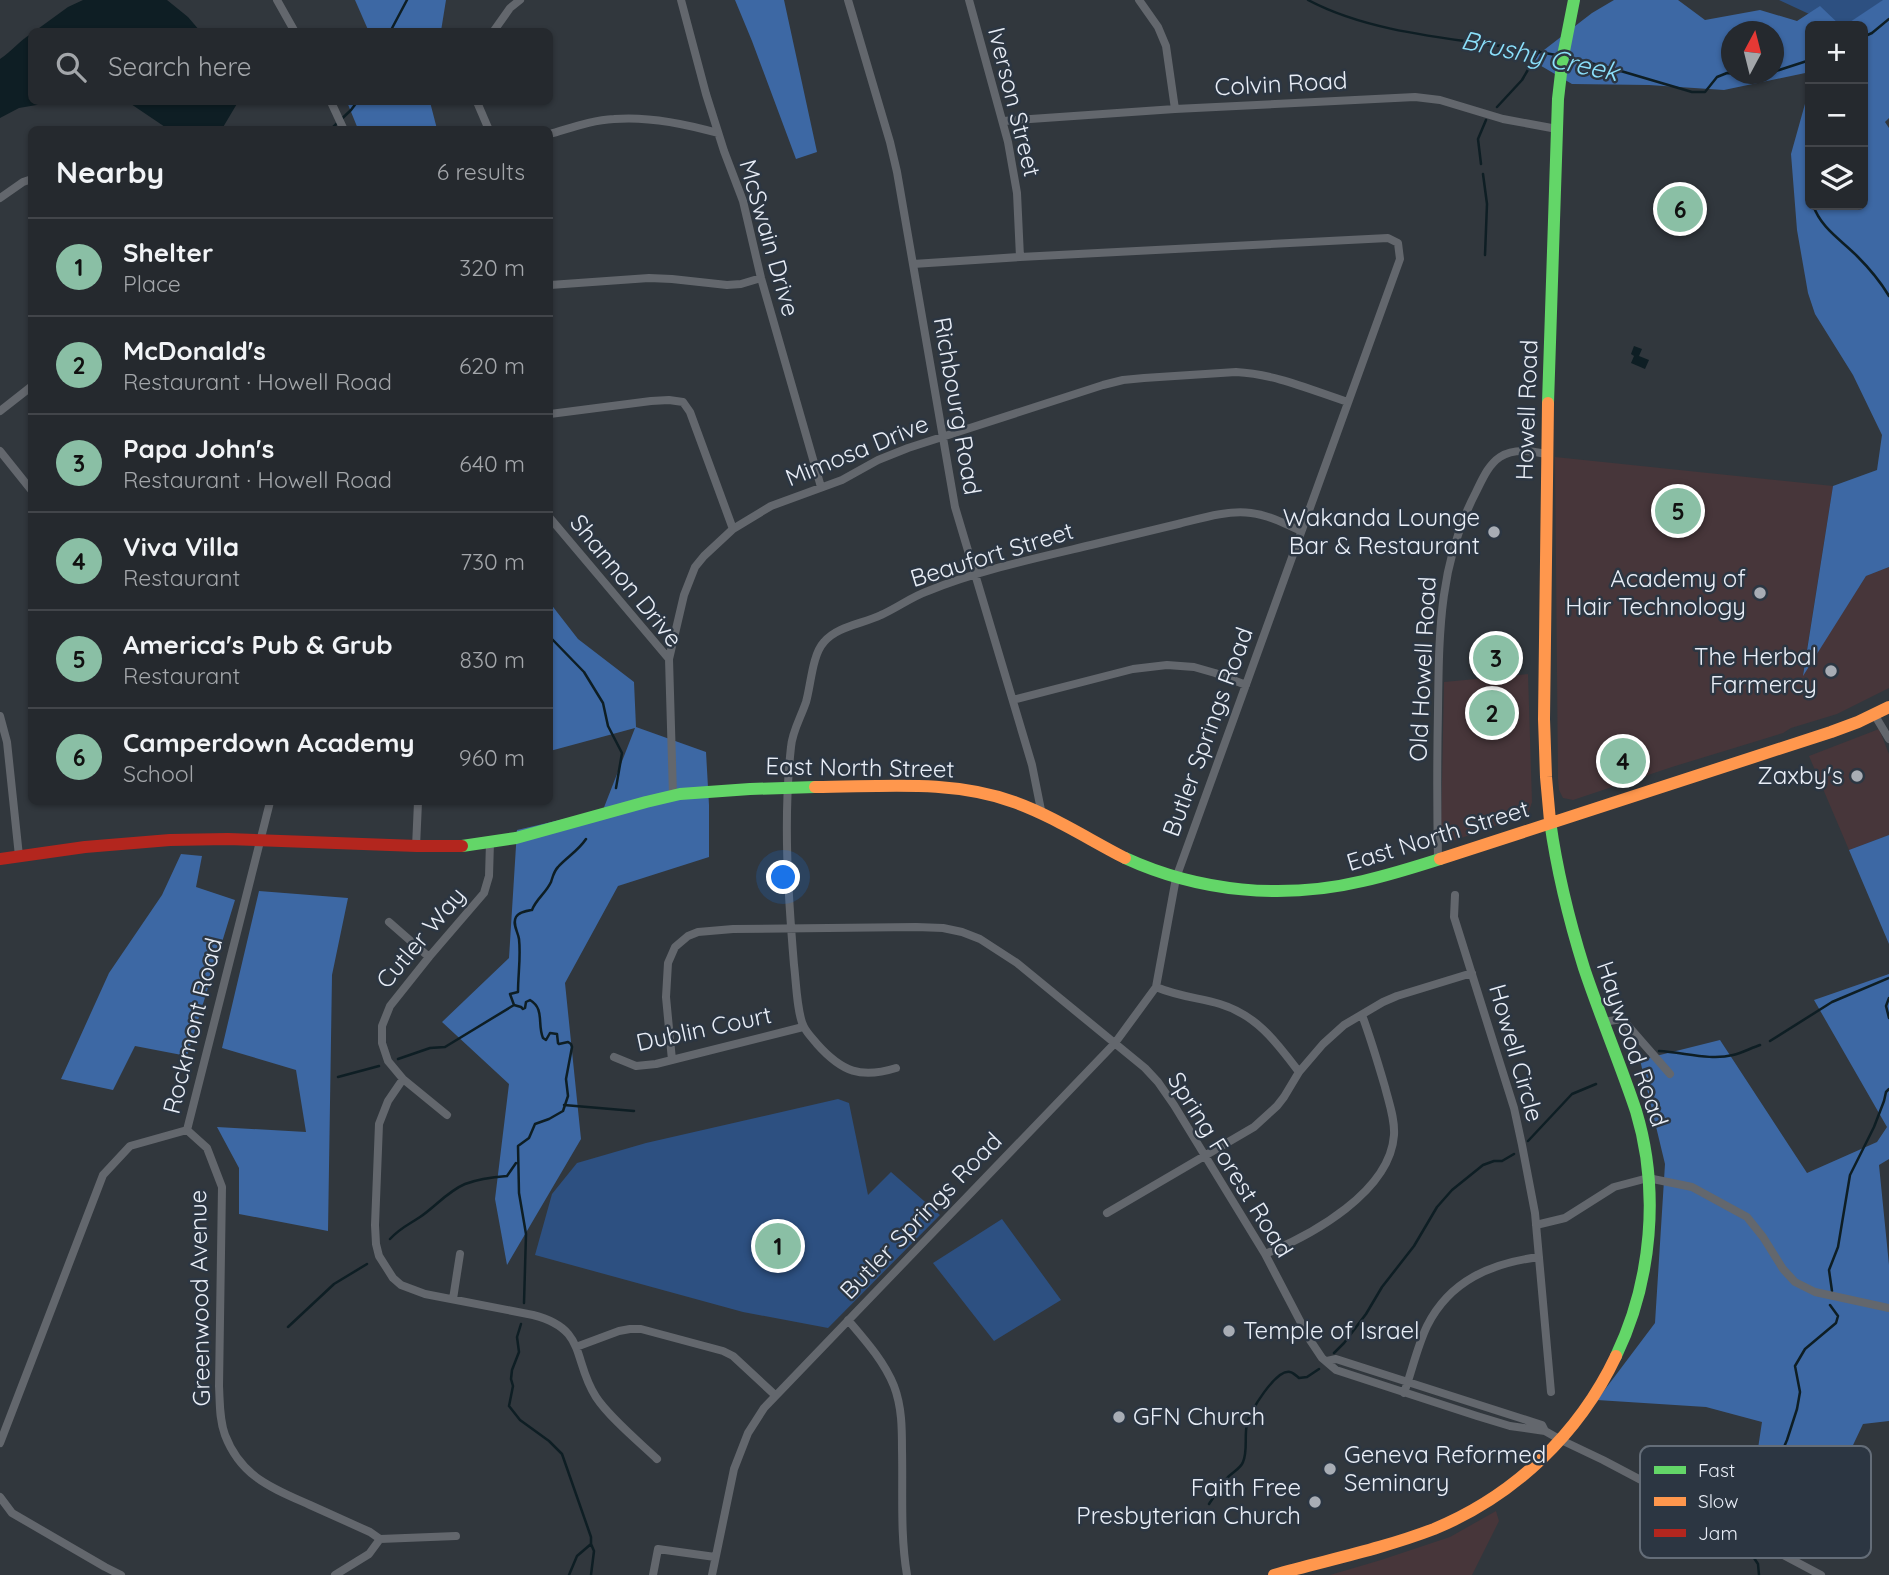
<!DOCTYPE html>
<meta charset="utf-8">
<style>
body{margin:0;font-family:Quicksand,sans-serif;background:#2d3136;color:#f1f3f6}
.controls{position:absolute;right:21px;top:21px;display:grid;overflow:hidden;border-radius:10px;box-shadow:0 2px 5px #0004}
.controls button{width:63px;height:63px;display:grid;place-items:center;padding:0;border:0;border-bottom:2px solid #42454a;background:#25292e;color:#f1f3f6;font:35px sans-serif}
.compass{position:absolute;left:1721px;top:21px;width:63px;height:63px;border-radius:50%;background:#25292e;box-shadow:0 2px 5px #0004;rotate:7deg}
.you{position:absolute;left:784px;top:878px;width:24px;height:24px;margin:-18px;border:5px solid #fff;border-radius:50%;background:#1a73e8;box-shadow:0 0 0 10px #1a73e833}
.badge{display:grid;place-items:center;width:46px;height:46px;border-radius:50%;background:#8abfa5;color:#111;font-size:23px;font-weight:700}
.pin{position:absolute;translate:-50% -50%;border:4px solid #fff;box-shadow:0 2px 7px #0006}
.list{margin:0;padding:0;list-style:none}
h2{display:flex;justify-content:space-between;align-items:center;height:91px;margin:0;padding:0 28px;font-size:30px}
h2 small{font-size:23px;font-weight:400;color:#a3a6aa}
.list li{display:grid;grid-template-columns:46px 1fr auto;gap:21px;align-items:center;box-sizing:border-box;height:98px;padding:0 28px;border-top:2px solid #42454a}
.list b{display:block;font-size:26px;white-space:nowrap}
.list p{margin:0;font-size:23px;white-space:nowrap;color:#a3a6aa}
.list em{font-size:23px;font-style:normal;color:#a3a6aa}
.icon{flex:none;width:38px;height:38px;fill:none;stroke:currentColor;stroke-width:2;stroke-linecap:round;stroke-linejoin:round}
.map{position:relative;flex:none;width:1889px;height:1575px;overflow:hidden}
.search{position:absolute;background:#25292e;box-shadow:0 2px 5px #0004;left:28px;top:28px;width:525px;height:77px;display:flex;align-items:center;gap:18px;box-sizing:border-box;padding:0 24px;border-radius:10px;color:#a3a6aa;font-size:26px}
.panel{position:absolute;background:#25292e;box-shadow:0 2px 5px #0004;left:28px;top:126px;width:525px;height:679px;border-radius:10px}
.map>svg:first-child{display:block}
.commercial{fill:#47363a}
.green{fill:#2d5081}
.forest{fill:#3d68a4;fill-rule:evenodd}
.water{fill:#0e1e24}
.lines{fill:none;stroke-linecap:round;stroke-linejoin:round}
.stream{stroke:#0e1e24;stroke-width:2.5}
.street{stroke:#63676d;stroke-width:8}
.fast{stroke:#63d668;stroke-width:12}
.slow{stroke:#ff974d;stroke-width:12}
.jam{stroke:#b3261e;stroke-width:12}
.poi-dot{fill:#a8adb5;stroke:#2c3642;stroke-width:2.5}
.labels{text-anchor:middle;stroke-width:5;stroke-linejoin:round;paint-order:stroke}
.street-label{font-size:24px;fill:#e8edf6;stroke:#2c3642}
.poi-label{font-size:24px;fill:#e8edf6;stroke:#2c3642;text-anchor:end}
.water-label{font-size:26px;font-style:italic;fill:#8be0fb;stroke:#2c3642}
.key{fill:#2c3642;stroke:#646d78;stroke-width:2}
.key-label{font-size:19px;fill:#e8edf6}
</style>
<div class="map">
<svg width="1889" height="1575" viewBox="0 0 1889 1575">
<rect width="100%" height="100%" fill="#31373d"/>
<path class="commercial" d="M1555,457L1833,486L1803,674L1866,576L1889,567V688L1837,714L1791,728L1783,733L1672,767L1573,800L1563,798L1559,790L1558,779Z
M1528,674L1532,802L1528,814L1453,841L1441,831L1444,682Z
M1879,729L1889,754V835L1849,850L1809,756Z
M1496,1511L1499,1521L1472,1575H1330L1381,1560L1450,1537Z"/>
<path class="green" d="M1779,0H1889L1863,26H1835Z
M838,1099L849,1103L868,1195L891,1172L940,1215L828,1328L743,1312L535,1255L552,1194L577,1163L646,1143Z
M1002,1219L1061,1300L994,1341L933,1263Z"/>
<path class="forest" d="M355,0H446L441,31L369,32Z
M735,0H784L817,152L796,159L752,41Z
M1614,0H1678L1705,20L1760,10L1797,21L1820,6L1841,26H1810V72L1724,90L1649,85L1572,84L1531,60L1592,13ZM1731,32H1773V74H1731Z
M1883,0H1889V118L1885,122L1889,128V567L1866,576L1803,676L1833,486L1877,470L1882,435L1853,375L1815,314L1808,293L1797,230L1791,154L1810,86V205H1863V26H1844Z
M347,102H430L437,129H358Z
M550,603L578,639L634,682L636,727L706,752L709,805V857L618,886L565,983L581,1139L507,1265L495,1199L509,1084L442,1022L509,958L517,830L603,810L635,728L550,751Z
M1889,835V944L1849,850Z
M181,854L202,856L196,887L235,900L187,1056L135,1046L113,1090L61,1079L109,973L162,895Z
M259,891L348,898L332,975L328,1231L239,1214V1168L217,1127L306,1132L296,1070L222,1048Z
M1889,974V1159L1879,1165L1889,1265V1421L1863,1424L1836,1481L1797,1501L1752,1488L1762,1422L1706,1407L1597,1400L1655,1323L1665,1164L1640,1060L1720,1040L1807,1173L1877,1142L1887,1127L1814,1000Z"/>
<path class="water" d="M83,0H167L188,17L200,31H35L68,7Z
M31,34L32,102H54L19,108L0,118V59C12,51 19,41 31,34Z
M128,102H238L222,129H168Z
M1634,346L1642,349L1639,356L1649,360L1645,369L1631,363L1634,356L1631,354Z"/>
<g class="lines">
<path class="stream" d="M1308,0C1381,39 1480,39 1561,56
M390,32L407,0
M1863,37L1872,33L1889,19
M1567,57L1614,69L1692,92H1705L1717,77L1727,73L1755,76L1768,74
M1773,72L1810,60
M1497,107L1522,80L1539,51
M330,130L351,110L357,102
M1810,139L1807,163L1810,197
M1481,164L1478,139L1486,120
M1483,174L1487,204L1485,255
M1813,205C1821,228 1840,239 1857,256C1869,268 1880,281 1889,296
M550,637L584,672L603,703L608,726L622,753L616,788
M1889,998L1886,1006L1889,1018
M1770,1041L1832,1002L1889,978
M1659,1051C1683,1052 1710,1061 1733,1055C1742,1053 1751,1048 1760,1045
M398,1059L430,1048L445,1047L514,1005
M338,1077L379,1066
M564,1105L634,1111
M1528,1141L1572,1094L1596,1084
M390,1239C400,1228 408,1225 420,1217C435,1207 448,1191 465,1184C478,1179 494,1177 507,1176L516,1163
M1832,1291L1829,1270L1838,1247L1850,1175L1874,1127L1884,1101L1886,1092L1889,1089
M524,1303L526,1234L519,1193L518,1146L529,1138L535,1124L549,1119L563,1111L568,1096L566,1079L572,1047L571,1044L568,1042L559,1044L558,1043L557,1034L550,1033L546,1040L543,1038C537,1024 545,1009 530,1000L526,1002L525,1008L523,1009L521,1007L514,1005L510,994L518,992C518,974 521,957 519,939C518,932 512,924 516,917C519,912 526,911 532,910C536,899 546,893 551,882C553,876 554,871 558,867C567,857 578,851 586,839
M521,1324L517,1337L519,1352L512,1370L511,1379L513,1386L509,1406L520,1420L549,1441L562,1454L591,1537V1544L577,1556L569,1575
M288,1327L334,1284L367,1264
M1334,1353L1344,1343L1366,1314L1382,1287L1414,1246L1437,1207L1452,1190L1483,1165L1494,1161H1502L1514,1154
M1209,1504C1215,1495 1221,1486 1228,1477C1233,1472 1241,1468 1243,1462C1248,1451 1244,1436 1247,1424C1249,1412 1276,1369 1290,1372C1292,1372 1298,1377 1299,1378L1307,1377L1319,1369
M1759,1534L1778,1461L1787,1440L1797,1409L1800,1392L1795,1366L1805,1349L1836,1323L1838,1316L1830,1305
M1753,1548L1752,1555L1758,1564L1759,1575
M591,1575L594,1551L591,1544"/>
<path class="street" d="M277,0L295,32
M681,0L706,94L724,151L743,201L761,278L821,487
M848,0L890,142L897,172L955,507L1032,765L1042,815
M969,0L1008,142L1017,193L1020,257
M1139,0L1158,27L1166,46L1175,109
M493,32L510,8L520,0
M331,102L344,130
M477,102L489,130
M1003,121L1175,109L1415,97L1440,100L1503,119L1557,129
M550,134C571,128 592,120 614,119C648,116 686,124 718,133
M0,198L23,182L32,179
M550,285L649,278L672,279L727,285L741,284L761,278
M0,411L32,386
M550,414L651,401L669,400L683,402L690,412L733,529
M0,451L32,491
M550,518L669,659L673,795
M669,659L684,595L695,567L704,556L733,529L771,506L842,480L878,460L908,448L1103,385L1123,380L1144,378L1236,372C1275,374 1311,390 1348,402
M1013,700L1133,669L1167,665L1194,667L1215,673L1246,685
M1874,714L1889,739
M0,716L7,742L19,856
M416,847L418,802
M1438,859C1437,810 1437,760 1438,710C1439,632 1439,563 1476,492C1482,480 1488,465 1500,457C1514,448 1531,451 1546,454
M1455,895L1454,917L1514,1108L1522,1145L1535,1213L1551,1392
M389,922L429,957
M1156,987C1177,996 1199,998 1220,1004C1257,1015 1277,1043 1299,1072
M1603,1022L1622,1019L1670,1074
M614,1057L636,1066L656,1064L803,1027
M672,1060L666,997L668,963L675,947L688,936L698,932L733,929L916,927L943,928L962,932L980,939L1017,963L1145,1068L1158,1082L1174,1105L1265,1254L1310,1340L1322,1358L1336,1370L1477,1416L1510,1426L1545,1431
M896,1068C861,1079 842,1072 817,1044C813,1039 807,1033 804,1027C797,1015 796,980 794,965C788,893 783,819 791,747C792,732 801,717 806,702C811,685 812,655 824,642C837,626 863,624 881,615C897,608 911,597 928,591C980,570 1036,558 1091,545C1120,538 1149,531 1178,524C1202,518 1227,510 1251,513C1269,515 1286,524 1301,531
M403,1079L388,1101L379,1124L375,1225L376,1244L379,1256L393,1278L401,1285L425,1294L533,1315C588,1329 572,1360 596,1397C609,1417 639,1442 657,1459
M447,1115L403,1079L388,1061L382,1043V1026L390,1006L429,957L484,893L489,876L490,842
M187,1130L207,1148L222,1187L219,1386C220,1402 219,1419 225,1435C241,1477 272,1488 310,1505C330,1514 350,1523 370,1532L380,1539
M187,1130L270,802
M1107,1213L1254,1127L1277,1106L1284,1097L1299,1072L1323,1044L1344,1025L1383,1002L1397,996L1472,973
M1536,1225L1565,1218L1614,1187L1648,1178L1692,1187L1747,1217L1763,1237L1783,1269L1795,1282L1815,1292L1889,1308
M1265,1254C1312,1235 1390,1192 1394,1135C1395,1119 1389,1103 1385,1087C1378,1063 1371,1039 1362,1015
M453,1299L460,1254
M848,1320C865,1340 884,1361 894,1386C902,1407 902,1429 902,1450C903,1492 900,1534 907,1575
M576,1347L619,1331L630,1329H641L723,1351L733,1356L775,1395
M1327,1361L1336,1359L1542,1425L1545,1431L1561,1440L1603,1460L1821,1575
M1404,1393C1412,1371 1417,1347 1427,1326C1450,1280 1492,1263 1539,1257
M0,1443L103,1175L130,1146L187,1130
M0,1497L12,1513L105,1567L121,1575
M380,1539L456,1536
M335,1575L369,1554L380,1539
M653,1575L658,1549L715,1557
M712,1575L734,1469L748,1433L764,1408L1115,1043L1156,987L1176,878L1400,259L1398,243L1388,238L1020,257L913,264"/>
<path class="fast" d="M1548,403L1558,99L1563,56L1574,0
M1550,821C1557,871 1569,920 1584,968C1600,1016 1620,1063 1636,1111C1660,1190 1652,1281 1616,1356
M462,846L516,838L646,802L680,794L750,789L815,787
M1125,858C1199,892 1283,900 1363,881C1389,875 1415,867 1440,859"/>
<path class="slow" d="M1548,403L1544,719L1546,777L1550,821
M815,787C882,787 950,779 1014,802C1053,816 1088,839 1125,858
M1440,859L1831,732L1858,722L1889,707
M1274,1575C1327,1560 1382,1549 1434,1529C1514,1496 1579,1434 1616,1356"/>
<path class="jam" d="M0,859L85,847L170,840L228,839L417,846H462"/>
</g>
<g class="poi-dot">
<circle cx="1494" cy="532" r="7"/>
<circle cx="1760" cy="593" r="7"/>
<circle cx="1831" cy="671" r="7"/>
<circle cx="1857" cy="776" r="7"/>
<circle cx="1229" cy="1331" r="7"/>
<circle cx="1119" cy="1417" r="7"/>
<circle cx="1330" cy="1469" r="7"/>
<circle cx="1315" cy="1502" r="7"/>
</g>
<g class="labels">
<g class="street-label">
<text transform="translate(1281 84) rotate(-3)" y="8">Colvin Road</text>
<text transform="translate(1014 102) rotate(76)" y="8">Iverson Street</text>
<text transform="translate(769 238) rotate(74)" y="8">McSwain Drive</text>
<text transform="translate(957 406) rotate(80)" y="8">Richbourg Road</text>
<text transform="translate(1527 410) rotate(-88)" y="8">Howell Road</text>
<text transform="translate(857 451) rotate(-22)" y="8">Mimosa Drive</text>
<text transform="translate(992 555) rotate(-17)" y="8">Beaufort Street</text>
<text transform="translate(626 581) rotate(51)" y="8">Shannon Drive</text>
<text transform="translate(1423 669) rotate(-87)" y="8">Old Howell Road</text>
<text transform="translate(1208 732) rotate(-70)" y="8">Butler Springs Road</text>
<text transform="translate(860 768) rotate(1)" y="8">East North Street</text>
<text transform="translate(1438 836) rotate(-17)" y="8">East North Street</text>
<text transform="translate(421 938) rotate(-50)" y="8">Cutler Way</text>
<text transform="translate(193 1026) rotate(-76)" y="8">Rockmont Road</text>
<text transform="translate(704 1029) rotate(-12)" y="8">Dublin Court</text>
<text transform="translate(1632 1044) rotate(71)" y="8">Haywood Road</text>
<text transform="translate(1516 1053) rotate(74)" y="8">Howell Circle</text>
<text transform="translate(1230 1165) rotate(58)" y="8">Spring Forest Road</text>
<text transform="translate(921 1216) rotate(-46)" y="8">Butler Springs Road</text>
<text transform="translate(200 1298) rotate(-91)" y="8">Greenwood Avenue</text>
</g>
<g class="poi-label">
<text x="1480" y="526">Wakanda Lounge<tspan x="1480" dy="28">Bar &amp; Restaurant</tspan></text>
<text x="1746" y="587">Academy of<tspan x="1746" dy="28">Hair Technology</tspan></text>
<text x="1817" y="665">The Herbal<tspan x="1817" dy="28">Farmercy</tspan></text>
<text x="1843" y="784">Zaxby's</text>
<text x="1243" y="1339" text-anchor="start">Temple of Israel</text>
<text x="1133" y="1425" text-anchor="start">GFN Church</text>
<text x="1344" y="1463" text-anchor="start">Geneva Reformed<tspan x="1344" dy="28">Seminary</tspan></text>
<text x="1301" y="1496">Faith Free<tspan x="1301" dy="28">Presbyterian Church</tspan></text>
</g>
<g class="water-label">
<text transform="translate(1540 56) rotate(12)" y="9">Brushy Creek</text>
</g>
</g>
<rect x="1640" y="1446" width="231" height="112" rx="10" class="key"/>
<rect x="1654" y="1466" width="32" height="8" fill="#63d668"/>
<rect x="1654" y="1497" width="32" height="9" fill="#ff974d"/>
<rect x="1654" y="1529" width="32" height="8" fill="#b3261e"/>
<g class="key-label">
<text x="1698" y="1477">Fast</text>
<text x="1698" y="1508">Slow</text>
<text x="1698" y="1540">Jam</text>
</g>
</svg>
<div class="controls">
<button>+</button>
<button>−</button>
<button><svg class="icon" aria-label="layers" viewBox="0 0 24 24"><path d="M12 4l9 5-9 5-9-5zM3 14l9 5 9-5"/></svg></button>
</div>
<svg class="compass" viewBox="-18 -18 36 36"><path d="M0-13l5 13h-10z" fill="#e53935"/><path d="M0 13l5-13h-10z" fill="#a3a6aa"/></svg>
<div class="you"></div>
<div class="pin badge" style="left:778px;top:1246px">1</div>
<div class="pin badge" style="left:1492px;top:713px">2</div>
<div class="pin badge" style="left:1496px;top:658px">3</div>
<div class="pin badge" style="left:1623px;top:761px">4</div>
<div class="pin badge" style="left:1678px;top:511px">5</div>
<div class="pin badge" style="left:1680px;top:209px">6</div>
<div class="search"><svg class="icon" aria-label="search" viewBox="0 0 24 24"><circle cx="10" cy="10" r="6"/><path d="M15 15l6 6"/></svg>Search here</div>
<section class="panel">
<h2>Nearby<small>6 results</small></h2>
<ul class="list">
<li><span class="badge">1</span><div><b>Shelter</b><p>Place</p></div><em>320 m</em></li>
<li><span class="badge">2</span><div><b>McDonald's</b><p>Restaurant · Howell Road</p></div><em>620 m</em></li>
<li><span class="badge">3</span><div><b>Papa John's</b><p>Restaurant · Howell Road</p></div><em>640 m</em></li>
<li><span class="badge">4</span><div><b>Viva Villa</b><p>Restaurant</p></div><em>730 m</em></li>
<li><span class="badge">5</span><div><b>America's Pub &amp; Grub</b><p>Restaurant</p></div><em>830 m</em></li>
<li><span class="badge">6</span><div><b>Camperdown Academy</b><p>School</p></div><em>960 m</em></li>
</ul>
</section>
</div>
